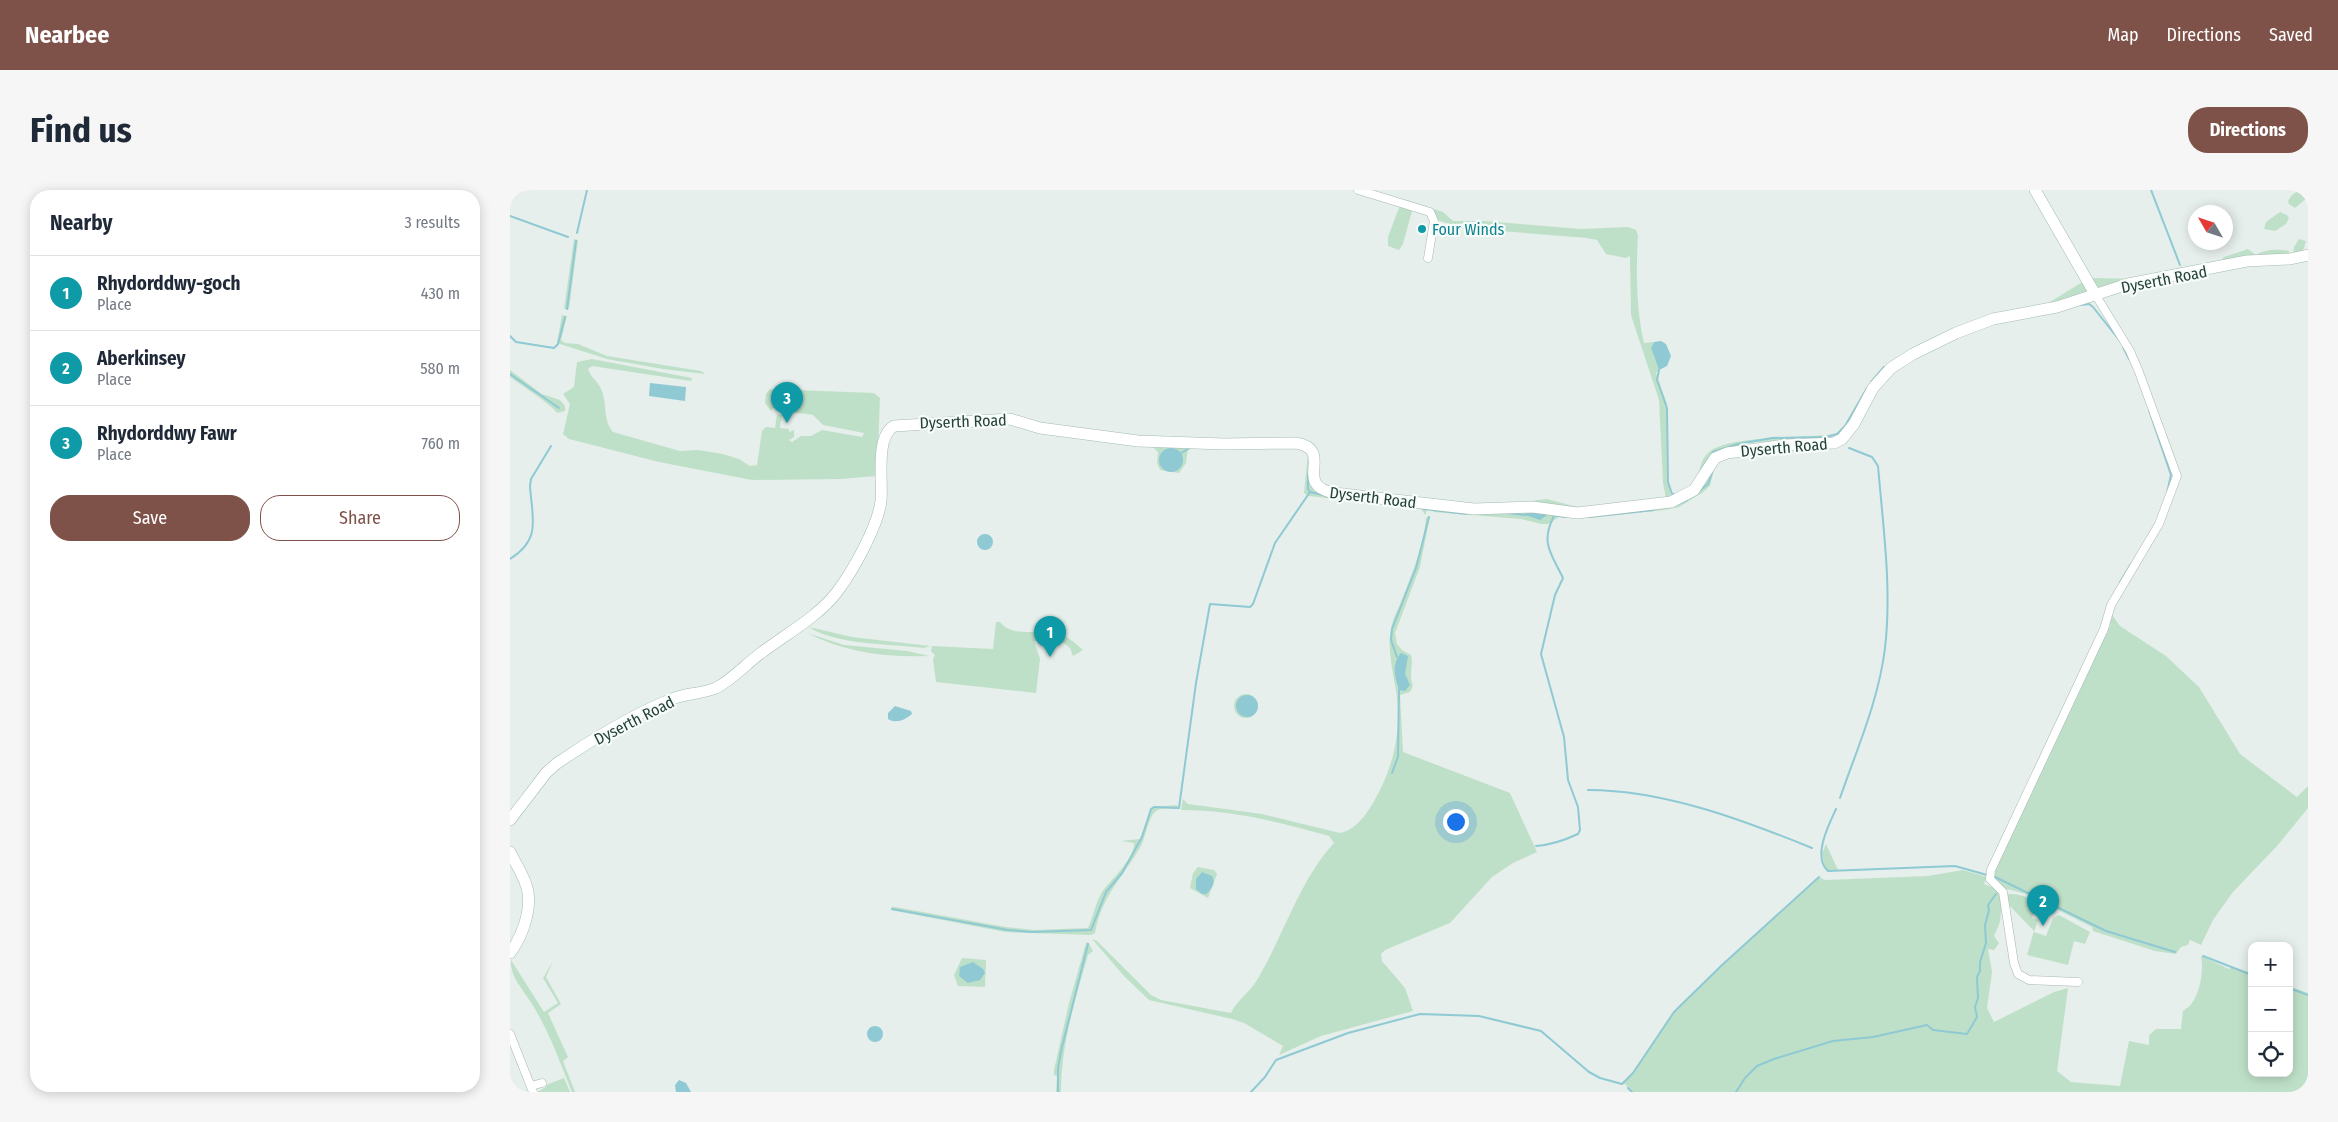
<!DOCTYPE html>
<meta charset="utf-8">
<style>
body{margin:0;font-family:"Fira Sans Condensed",sans-serif;background:#f6f6f7;color:#1f2937}
.controls{position:absolute;right:15px;bottom:15px;display:grid;overflow:hidden;border-radius:10px;box-shadow:0 2px 12px #0003}
.controls button{width:45px;height:45px;display:grid;place-items:center;padding:0;border:0;border-bottom:1px solid #e0e1e3;background:#fff;color:#1f2937;font:25px sans-serif}
.compass{position:absolute;left:1678px;top:15px;width:45px;height:45px;border-radius:50%;background:#fff;box-shadow:0 2px 12px #0003;rotate:309deg}
.you{position:absolute;left:945px;top:631px;width:18px;height:18px;margin:-12px;border:4px solid #fff;border-radius:50%;background:#1a73e8;box-shadow:0 0 0 8px #1a73e833}
.badge{display:grid;place-items:center;width:32px;height:32px;border-radius:50%;background:#7f5249;color:#fff;font-size:16px;font-weight:700}
.pin{position:absolute;translate:-50% -41px;filter:drop-shadow(0 1px 2px #0008)}
.pin::after{content:'';position:absolute;top:26px;width:18px;height:15px;background:inherit;clip-path:polygon(0 0,100% 0,50% 100%)}
.list{margin:0;padding:0;list-style:none}
h2{display:flex;justify-content:space-between;align-items:center;height:65px;margin:0;padding:0 20px;font-size:21px}
h2 small{font-size:16px;font-weight:400;color:#747a83}
.list li{display:grid;grid-template-columns:32px 1fr auto;gap:15px;align-items:center;box-sizing:border-box;height:75px;padding:0 20px;border-top:1px solid #e0e1e3}
.list b{display:block;font-size:19px;white-space:nowrap}
.list p{margin:0;font-size:16px;white-space:nowrap;color:#747a83}
.list em{font-size:16px;font-style:normal;color:#747a83}
.actions{display:flex;gap:10px;padding:15px 20px}
.actions a{flex:1;padding:11px 0;border:1px solid #7f5249;border-radius:20px;text-align:center;font-size:18px;color:#7f5249}
.actions .main{background:#7f5249;color:#fff}
.icon{flex:none;width:28px;height:28px;fill:none;stroke:currentColor;stroke-width:2;stroke-linecap:round;stroke-linejoin:round}
.map{position:relative;flex:none;width:1798px;height:902px;overflow:hidden;border-radius:20px}
header{display:flex;align-items:center;gap:30px;box-sizing:border-box;height:70px;padding:0 25px;background:#7f5249;color:#fff}
header strong{font-size:24px}
nav{display:flex;gap:28px;margin-inline-start:auto;font-size:18px}
.intro{display:flex;align-items:center;justify-content:space-between;box-sizing:border-box;height:120px;padding:0 30px}
h1{margin:0;font-size:35px}
.button{padding:12px 22px;border-radius:20px;background:#7f5249;color:#fff;font-size:18px;font-weight:700}
main{display:flex;gap:30px;padding:0 30px}
aside{flex:1;background:#fff;border-radius:20px;box-shadow:0 2px 12px #0003}
.map>svg:first-child{display:block}
.green{fill:#bfe0c8}
.water{fill:#8ec9d4}
.lines{fill:none;stroke-linecap:round;stroke-linejoin:round}
.stream{stroke:#8ec9d4;stroke-width:2}
.street-casing{stroke:#a8b8b2;stroke-width:9}
.secondary-casing{stroke:#a4bbb3;stroke-width:12}
.street{stroke:#fff;stroke-width:8}
.secondary{stroke:#fff;stroke-width:11}
.culture-dot{fill:#0f9aa8;stroke:#f7fbf9;stroke-width:2}
.labels{text-anchor:middle;stroke-width:4.5;stroke-linejoin:round;paint-order:stroke}
.culture-label{font-size:16px;fill:#0d838f;stroke:#f7fbf9;text-anchor:start}
.street-label{font-size:16px;fill:#24423a;stroke:#f7fbf9}
</style>
<header>
<strong>Nearbee</strong>
<nav><a>Map</a><a>Directions</a><a>Saved</a></nav>
</header>
<div class="intro"><h1>Find us</h1><a class="button">Directions</a></div>
<main>
<aside>
<h2>Nearby<small>3 results</small></h2>
<ul class="list">
<li><span class="badge" style="background:#0f9aa8">1</span><div><b>Rhydorddwy-goch</b><p>Place</p></div><em>430 m</em></li>
<li><span class="badge" style="background:#0f9aa8">2</span><div><b>Aberkinsey</b><p>Place</p></div><em>580 m</em></li>
<li><span class="badge" style="background:#0f9aa8">3</span><div><b>Rhydorddwy Fawr</b><p>Place</p></div><em>760 m</em></li>
</ul>
<div class="actions"><a class="main">Save</a><a>Share</a></div>
</aside>
<div class="map">
<svg width="1798" height="902" viewBox="0 0 1798 902">
<rect width="100%" height="100%" fill="#e6efeb"/>
<path class="green" d="M1789,0L1795,2L1798,7L1785,18L1779,14L1778,11L1782,5Z
M894,9L933,22L943,31H975L1070,39L1118,37L1126,40L1128,45C1126,82 1126,117 1134,153L1144,152L1141,158L1149,180L1146,183L1157,214V284L1161,306L1156,308L1153,293L1149,210L1121,125L1120,66L1116,68L1096,64L1087,50L1077,48L953,38L927,30L923,22Z
M890,15L901,18L902,21L893,54L889,60L878,56V47Z
M1770,22L1777,25L1779,28L1776,34L1765,41L1754,39L1756,32Z
M64,49L68,50L59,119H54Z
M1789,49L1796,51L1793,61L1783,63L1784,57Z
M1738,59L1746,65C1755,59 1768,59 1779,61L1780,64L1710,72L1714,67Z
M1580,88L1629,89L1589,99Z
M1574,91L1577,99L1575,103L1535,115Z
M52,125L57,126L51,150L55,153L68,154L97,166L191,181L195,184L153,179L97,169L50,154L47,152Z
M82,169L182,188L181,191L82,176L78,179C81,188 88,191 91,199C98,214 92,229 103,242L170,261L188,260L213,264L229,269L240,276L247,275L252,241L256,237L265,238L267,224L272,225L270,238L279,239V242L284,240V247L279,250L282,252L291,246H301L312,240L352,247L354,243L313,235L303,225L298,224L267,221V219L263,218L261,221L255,213L256,204L260,199L364,203L370,208L367,286L330,289L242,290L149,272L59,249L53,244L60,214L53,204L64,197L67,172Z
M0,180L32,204L50,210L55,216V221L47,223C45,217 8,193 0,187Z
M1327,244C1314,257 1249,246 1228,256C1215,263 1198,281 1186,291C1189,282 1191,269 1198,263C1214,245 1300,248 1327,244Z
M643,257L678,258L676,273L669,283L650,280L647,273L648,262Z
M798,262L801,295L918,318L915,325L912,320L906,318L799,306L794,303Z
M1205,275L1200,296L1192,303L1169,317L1154,320L1078,328L1049,327L1038,334H1031L1011,329L924,322L922,319L1156,316Z
M1037,309L1071,318L1004,313Z
M920,326L910,377L885,443L887,454L892,460L901,465C904,477 898,483 903,496L900,502L890,505L893,562L1000,603L1027,662L1003,673L982,687L940,733L875,760L871,764L872,771L895,798L903,821L811,846L769,865L773,856L734,833L722,829L639,810L614,786L582,749L587,751L641,805L651,810L721,823C727,810 740,802 747,790C774,745 789,691 824,653L819,646C770,632 722,620 671,620L673,609L678,614L752,624L830,643C845,640 856,625 863,613C884,577 892,541 886,500C883,483 877,457 881,440C882,430 887,421 891,412C901,385 914,357 916,328Z
M1602,425L1610,436L1656,466L1689,497L1730,564L1787,607L1798,596V618L1767,656L1723,702L1703,730L1691,755L1680,750L1678,755L1671,757L1666,764L1645,761L1583,741L1582,737L1516,704L1493,698L1483,686L1484,678L1600,436Z
M486,432H490C502,448 529,439 546,443C557,445 565,453 573,460L563,466L560,458L554,453L524,451L530,469L526,503L426,492L423,469L425,465L421,461L422,456L483,459Z
M299,437L342,447L420,456L414,458C382,454 325,455 299,437Z
M297,443L334,455L397,461L419,466C377,468 334,462 297,443Z
M724 516a12 12 0 1 1 24 0a12 12 0 1 1-24 0Z
M667,615L668,619C661,619 650,617 645,622C640,625 635,647 632,654C614,687 592,704 585,743L581,745L495,742L381,720L382,717H385L496,737L524,740L578,738C584,725 586,709 595,698C603,688 626,666 624,653L611,651L630,649L642,617Z
M1316,654L1328,680L1320,682L1315,679L1312,664Z
M688,677L704,680L707,684L698,708L680,698L683,683Z
M1453,680L1477,687L1474,694L1493,702L1490,732L1484,746L1489,753L1484,760L1478,759L1482,782L1477,818L1484,832L1544,802L1558,798L1547,881L1561,892L1610,896L1619,851L1639,855V845L1646,839H1671L1673,821C1676,818 1680,817 1682,813C1690,802 1694,781 1691,766L1719,779L1722,777L1742,783V883H1779V796L1798,803V902H1122L1115,894H1112L1123,883L1164,822L1211,776L1309,687L1315,690L1418,686Z
M1498,704C1509,704 1521,706 1526,716L1522,728L1528,730L1524,742L1536,746L1543,728L1549,725L1580,742L1575,754L1564,751L1558,775L1517,765L1524,741L1498,714Z
M578,752L583,761L578,765C565,810 551,855 551,902H546L547,886L544,885V880L559,813L576,753Z
M452,768L476,770L475,797L448,796L444,785Z
M1,770L34,822L48,813L33,788L43,771L36,787L51,814L38,823L58,867L53,871L65,902H62C48,868 37,834 15,804C8,793 0,784 1,770Z
M54,888L60,902H27L36,897V895Z"/>
<path class="water" d="M1151,151L1156,154L1161,166L1157,176L1149,180L1141,158L1144,152Z
M140,193L176,197L175,211L139,206Z
M649 270a12 12 0 1 1 24 0a12 12 0 1 1-24 0Z
M1017,322L1039,324L1030,330L1015,325Z
M467 352a8 8 0 1 1 16 0a8 8 0 1 1-16 0Z
M891,463L898,466L895,484L900,495L895,501L889,500C885,487 881,475 891,463Z
M726 516a11 11 0 1 1 22 0a11 11 0 1 1-22 0Z
M385,516L401,521L402,524C395,530 386,534 378,529V523Z
M692,682L702,686C706,692 702,699 696,704H692L686,699V689Z
M463,772L473,779L475,783L470,790L458,793L449,786L450,777Z
M357 844a8 8 0 1 1 16 0a8 8 0 1 1-16 0Z
M169,890L176,893L181,902H166L165,895Z"/>
<g class="lines">
<path class="stream" d="M1641,0L1670,75
M0,26L58,47
M67,43L77,0
M1570,115L1579,114L1583,117L1610,151
M57,119L66,51
M0,146L6,152L44,158L48,154L55,127
M1613,157L1619,169
M1149,180L1147,190L1157,218L1158,292L1162,304H1166
M0,184L49,218
M1361,192L1374,177
M1639,220L1661,285L1657,303
M671,263L680,258
M1193,277L1203,262L1228,254L1262,248L1316,247L1327,244L1335,236L1357,198
M1189,301L1198,294L1202,283
M800,302L817,306
M1168,314L1177,310
M914,319L956,324
M998,323L1015,325
M1042,325L1055,327
M1079,327L1144,320
M0,369C32,349 22,328 20,296L21,289L41,256
M1610,392L1621,374
M887,467L881,450L882,439L906,378L919,327
M882,583L888,567L889,500
M1078,600C1154,600 1233,630 1302,658
M1330,608C1347,559 1369,509 1375,458C1382,398 1373,336 1368,276L1362,267L1339,258
M1326,619C1319,634 1302,667 1318,681L1445,676L1477,685
M1026,656C1041,655 1055,650 1068,644L1070,640L1068,617L1058,590L1054,547L1031,464L1045,405L1053,388C1041,363 1030,353 1044,326
M1483,686L1596,741L1665,762
M382,719L498,740L522,742L581,740L596,702L612,683L632,647L641,619L644,617L669,618L686,493L700,414L740,417L743,414L765,353L800,302L798,299V285
M1693,766L1742,785
M1779,798L1798,805
M1118,898L1122,902
M548,902V878L551,861L578,754
M741,902L755,887L766,870L838,843L910,824L969,826L1031,841L1079,882L1090,888L1112,894L1123,883L1164,822L1211,776L1309,687
M1226,902L1235,888L1247,876L1264,869L1323,851L1363,847L1417,835L1423,840L1457,844L1467,827L1465,817L1468,808L1467,787L1470,781V772L1476,753L1475,735L1479,720L1478,715L1486,704"/>
<g class="street-casing">
<path id="street" d="M848,0L920,22L924,31L918,68
M1568,792L1519,790L1508,784L1504,773L1493,702L1480,689L1481,680L1594,439L1601,415L1649,334L1667,286L1629,182L1620,161L1585,104
M0,844L23,902
M21,896L32,893"/>
</g>
<g class="secondary-casing">
<path id="secondary" d="M1525,0L1585,104
M0,630L36,583L46,574C79,551 126,523 162,509C176,503 192,504 206,498C222,490 236,474 251,463C276,444 308,427 327,402C343,381 368,336 371,311C373,290 365,247 384,236L500,229L530,238L628,251L714,254L786,253C826,260 781,295 824,303L964,319L1023,317L1067,323L1161,312L1184,300L1205,268L1217,263L1275,255L1324,253L1332,249L1344,234L1363,198L1381,178L1403,164L1446,143L1483,129L1547,117L1618,94L1737,71L1780,69L1798,65
M0,662C6,675 16,688 18,702C21,722 12,747 0,763"/>
</g>
<use href="#street" class="street"/>
<use href="#secondary" class="secondary"/>
</g>
<circle class="culture-dot" cx="912" cy="39" r="5"/>
<g class="labels">
<g class="culture-label">
<text x="922" y="45">Four Winds</text>
</g>
<g class="street-label">
<text transform="translate(1654 89) rotate(-11)" y="6">Dyserth Road</text>
<text transform="translate(453 231) rotate(-2)" y="6">Dyserth Road</text>
<text transform="translate(1274 257) rotate(-5)" y="6">Dyserth Road</text>
<text transform="translate(863 307) rotate(7)" y="6">Dyserth Road</text>
<text transform="translate(124 530) rotate(-27)" y="6">Dyserth Road</text>
</g>
</g>
</svg>
<div class="controls">
<button>+</button>
<button>−</button>
<button><svg class="icon" aria-label="locate" viewBox="0 0 24 24"><circle cx="12" cy="12" r="6"/><path d="M12 2v4M12 18v4M2 12h4M18 12h4"/></svg></button>
</div>
<svg class="compass" viewBox="-18 -18 36 36"><path d="M0-13l5 13h-10z" fill="#e53935"/><path d="M0 13l5-13h-10z" fill="#747a83"/></svg>
<div class="you"></div>
<div class="pin badge" style="left:540px;top:467px;background:#0f9aa8">1</div>
<div class="pin badge" style="left:1533px;top:736px;background:#0f9aa8">2</div>
<div class="pin badge" style="left:277px;top:233px;background:#0f9aa8">3</div>
</div>
</main>
